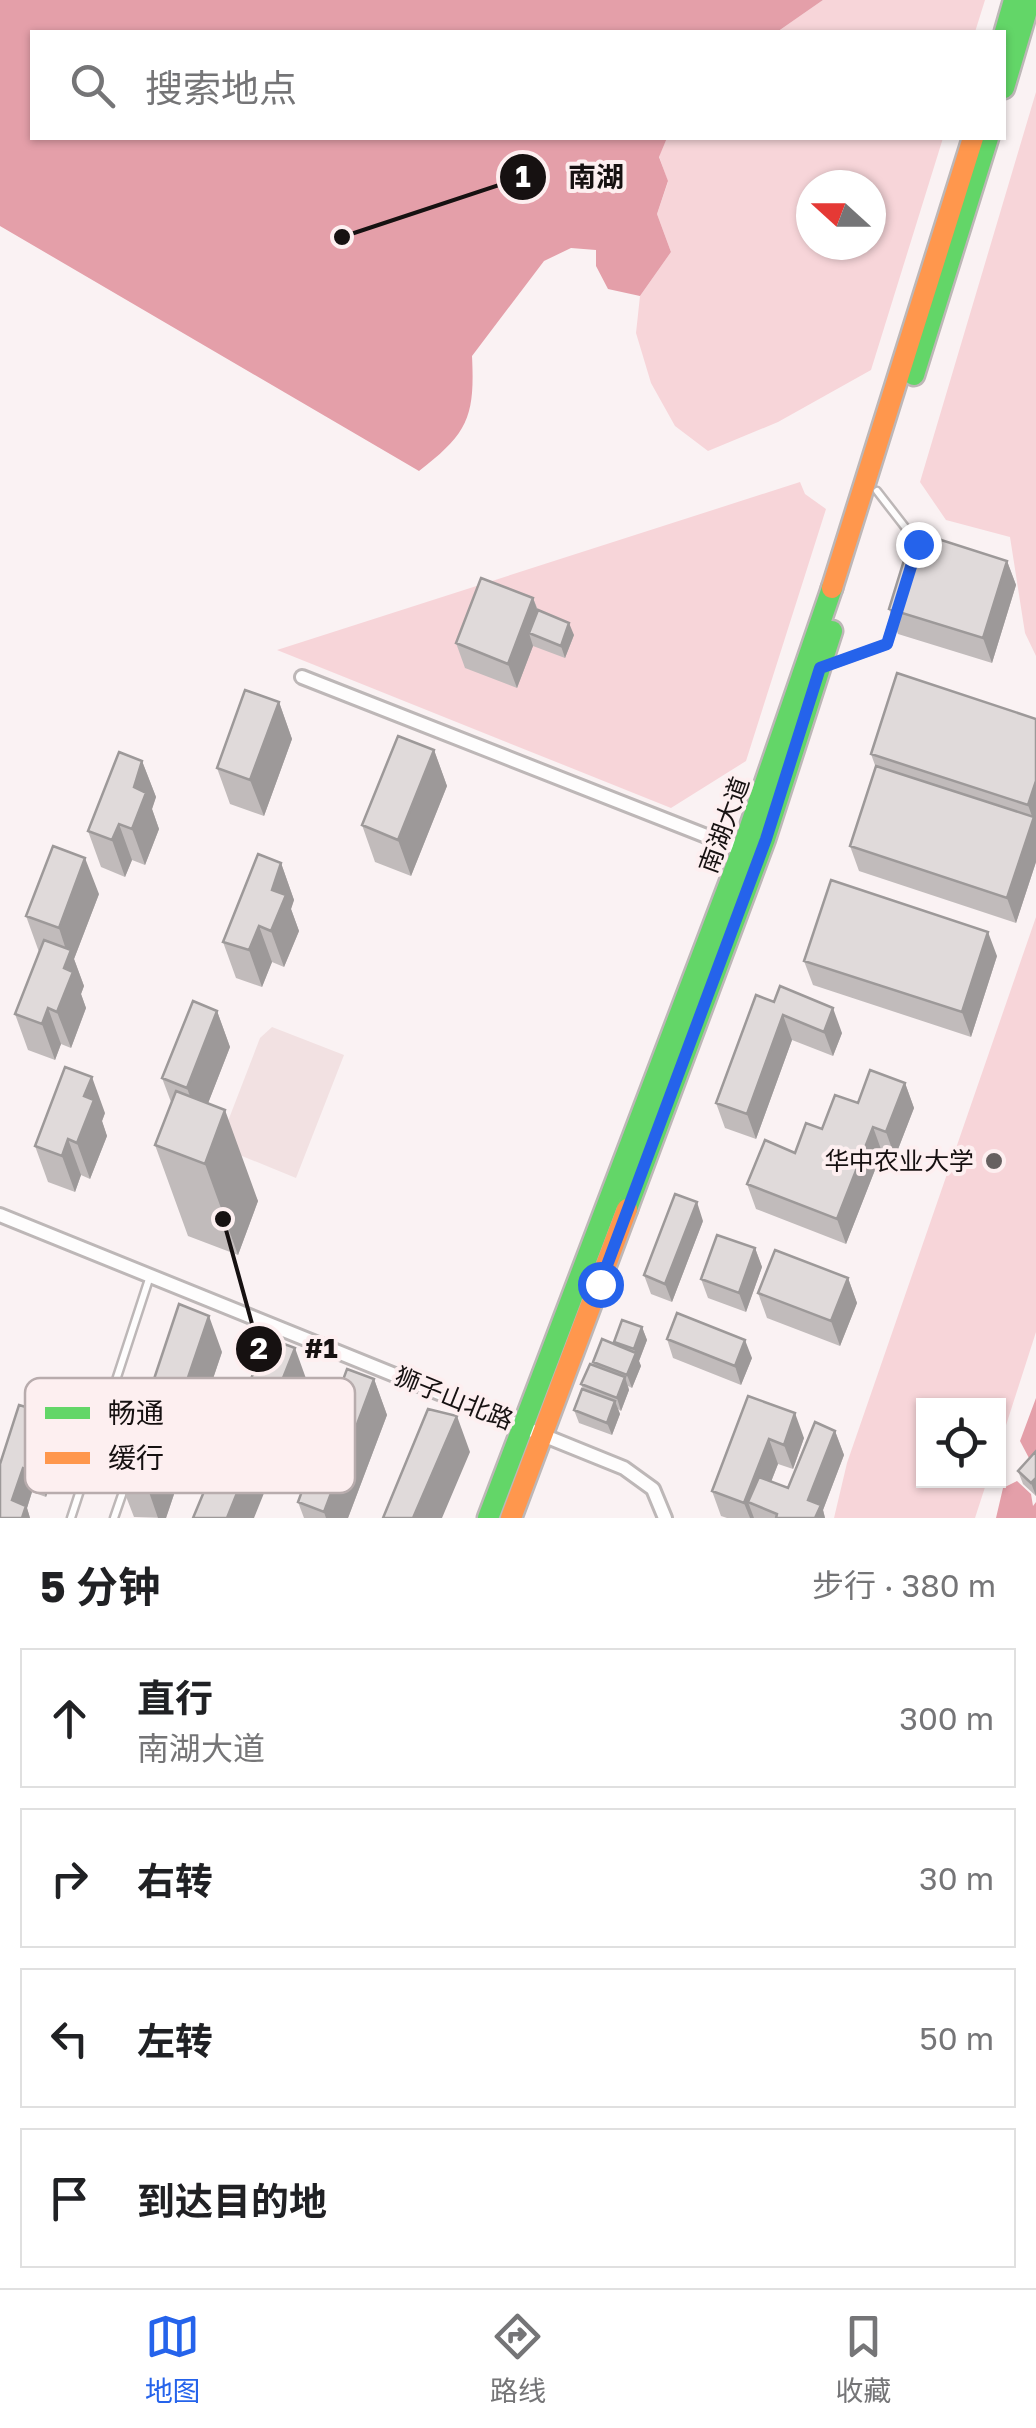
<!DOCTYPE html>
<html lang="zh">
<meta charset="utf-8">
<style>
body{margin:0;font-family:"Golos Text","Noto Sans SC",sans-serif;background:#f2f2f2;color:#202124}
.controls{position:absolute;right:30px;bottom:30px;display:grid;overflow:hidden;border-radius:0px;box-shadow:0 2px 8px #0004}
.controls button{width:90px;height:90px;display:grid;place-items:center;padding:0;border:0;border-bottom:2px solid #e0e0e0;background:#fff;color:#202124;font:50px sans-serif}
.compass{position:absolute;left:796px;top:170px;width:90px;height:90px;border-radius:50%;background:#fff;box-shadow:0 2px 8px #0004;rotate:291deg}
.stop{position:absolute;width:30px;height:30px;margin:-22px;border:8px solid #2563eb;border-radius:50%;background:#fff}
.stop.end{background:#2563eb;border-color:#fff;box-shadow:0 2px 10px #0008}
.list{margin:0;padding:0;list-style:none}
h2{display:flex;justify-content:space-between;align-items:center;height:130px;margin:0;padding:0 40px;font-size:42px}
h2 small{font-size:32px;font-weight:400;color:#757577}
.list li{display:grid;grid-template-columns:65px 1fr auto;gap:30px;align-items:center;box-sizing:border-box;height:140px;margin:0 20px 20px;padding:0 20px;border:2px solid #e0e0e0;border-radius:0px}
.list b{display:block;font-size:38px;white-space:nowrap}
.list p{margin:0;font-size:32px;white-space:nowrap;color:#757577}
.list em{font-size:32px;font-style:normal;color:#757577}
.icon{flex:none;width:55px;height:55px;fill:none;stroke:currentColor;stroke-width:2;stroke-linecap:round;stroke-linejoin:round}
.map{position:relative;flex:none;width:1036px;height:1518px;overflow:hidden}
.search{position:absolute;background:#fff;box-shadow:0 2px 8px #0004;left:30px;right:30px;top:30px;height:110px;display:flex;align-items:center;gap:25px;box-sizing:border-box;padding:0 35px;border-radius:0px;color:#757577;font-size:38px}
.sheet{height:770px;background:#fff}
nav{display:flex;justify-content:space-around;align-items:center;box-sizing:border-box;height:140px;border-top:2px solid #e0e0e0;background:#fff;font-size:28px;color:#757577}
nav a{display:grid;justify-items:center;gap:5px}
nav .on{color:#2563eb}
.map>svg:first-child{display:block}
.built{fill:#f2e1e2}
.green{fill:#f7d5d9;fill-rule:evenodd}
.water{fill:#e49fa9}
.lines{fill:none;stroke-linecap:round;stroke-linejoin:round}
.lane-casing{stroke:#bdb7b7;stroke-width:11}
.street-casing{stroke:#bdb7b7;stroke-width:18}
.fast-casing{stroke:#bdb7b7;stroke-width:25}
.slow-casing{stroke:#bdb7b7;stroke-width:25}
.lane{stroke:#fefdfd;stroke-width:6}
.street{stroke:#fefdfd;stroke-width:12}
.fast{stroke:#63d668;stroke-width:20}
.slow{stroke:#ff974d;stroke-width:20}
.wall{fill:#c1bbbb}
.shaded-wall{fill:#9d9999}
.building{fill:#e0dada;stroke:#9d9999;stroke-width:2.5}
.route{stroke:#2563eb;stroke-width:12}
.poi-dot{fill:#666060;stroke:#fdeff0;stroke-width:4}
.labels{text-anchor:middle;stroke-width:8;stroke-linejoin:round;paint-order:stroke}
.street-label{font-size:25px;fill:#161111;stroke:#fdeff0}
.poi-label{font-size:25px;fill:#161111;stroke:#fdeff0;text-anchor:end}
.key{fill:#fdeff0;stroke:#b8acad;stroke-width:2.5}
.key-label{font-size:28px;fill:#161111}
.leader{fill:none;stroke:#161111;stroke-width:4}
.callout-dot{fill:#161111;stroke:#fdeff0;stroke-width:4}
.mark-label{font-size:30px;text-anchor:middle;font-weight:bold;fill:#fff}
.callout-label{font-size:28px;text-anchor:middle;font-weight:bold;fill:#161111;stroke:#fdeff0;stroke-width:8;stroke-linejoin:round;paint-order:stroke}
</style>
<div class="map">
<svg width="1036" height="1518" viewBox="0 0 1036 1518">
<rect width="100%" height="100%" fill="#faf2f3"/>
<path class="built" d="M272,1027L344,1055L296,1178L225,1149L223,1134L260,1038Z"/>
<path class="green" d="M823,0H985L975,32H777Z
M1036,92V656L1025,633L1010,537L946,520L920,482Z
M667,138H943L871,370L778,422L708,451L675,426L651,383L636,333L640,296L671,252L657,214L668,182L659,156ZM811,185H871V245H811Z
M800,482L805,494L826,509L746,761L671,808L277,650Z
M1036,917V1332L999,1447L998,1406H924V1480L987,1481L975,1518H834L847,1463Z"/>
<path class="water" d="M0,0H823L777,32H32V138H667L659,157L668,181L657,214L671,252L640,296L608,289L596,266V250L571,248L544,261L472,356C475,417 468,433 419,471L0,226Z
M1036,1398V1452L1030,1460L1020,1441Z
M1017,1481L1031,1494L1033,1506L1036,1502V1518H996L1003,1488Z"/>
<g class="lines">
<g class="lane-casing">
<path id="lane" d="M877,491L915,540
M826,666L887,644L895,618
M71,1518L150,1276
M114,1518L125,1486"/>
</g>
<g class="street-casing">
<path id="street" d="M302,677L742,850
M0,1215L624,1468L653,1489L665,1518"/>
</g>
<g class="fast-casing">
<path id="fast" d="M1004,35L1014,0
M1004,88L1030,0
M914,375L988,138
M627,1209L765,839L832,631
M488,1518L742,850L832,588"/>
</g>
<g class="slow-casing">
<path id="slow" d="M832,588L973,138
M511,1518L627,1209"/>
</g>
<use href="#lane" class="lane"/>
<use href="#street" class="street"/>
<use href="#fast" class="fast"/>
<use href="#slow" class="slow"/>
</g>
<path class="wall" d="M1007,561L1016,585L992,663L898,634L889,609Z
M533,598L538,610L574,635L565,658L533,646L517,688L465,668L456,643Z
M279,702L292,739L264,816L230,804L217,768Z
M1036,719V862L1016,923L859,871L850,846L876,768L871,754Z
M434,750L447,786L411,876L375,862L362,825Z
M142,761L156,797L152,809L159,829L145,865L132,860L125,877L101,867L88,831Z
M281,863L294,900L291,909L299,931L284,967L272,962L262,987L236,978L223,942Z
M99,894L74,959L84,986L81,994L86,1008L71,1048L61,1044L55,1060L28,1050L15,1014L39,952L26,916Z
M997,956L971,1037L813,985L804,961Z
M756,995L842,1033L833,1056L792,1040L756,1139L725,1128L716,1103Z
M217,1011L230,1047L208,1103L258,1201L238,1255L188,1236L155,1145L171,1102L162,1078Z
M905,1083L914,1108L895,1157L882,1152L846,1244L756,1209L747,1184L795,1153L822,1129L858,1103Z
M105,1113L102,1121L107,1136L90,1179L81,1175L75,1192L48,1182L35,1146Z
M703,1221L672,1302L651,1294L644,1275Z
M755,1248L762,1267L746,1312L708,1298L701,1279Z
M848,1278L857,1303L840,1346L767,1318L758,1293Z
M642,1327L647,1340L639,1361L641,1366L632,1388L628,1386L629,1390L621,1411L618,1409L620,1414L612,1435L579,1423L574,1410L583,1389L581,1384L594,1366L593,1362L615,1344L614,1342Z
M667,1339L752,1358L741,1385L673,1358Z
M222,1352L166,1518L134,1517L120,1481Z
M374,1379L387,1415L348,1518H304L298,1502Z
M748,1396L804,1438L793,1469L778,1464L771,1482L788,1488L835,1431L844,1455L823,1510L825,1518H727L721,1516L712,1491Z
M43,1412L52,1437L50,1441L58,1462L46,1497L32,1492L27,1508L30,1518H0Z
M1036,1451V1496L1023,1484L1018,1471Z"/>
<path class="shaded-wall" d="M1007,561L1016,585L992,663L983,638Z
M533,598L542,623L529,633L533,646L517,688L508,664Z
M569,623L574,635L565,658L561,646Z
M279,702L292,739L264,816L250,780Z
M434,750L447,786L411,876L398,840Z
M142,761L156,797L152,809L159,829L145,865L132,829L134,787Z
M1036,781V862L1016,923L1007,898L1033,819L1028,805Z
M119,824L132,860L125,877L112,840Z
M85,858L99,894L74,959L84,986L81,994L86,1008L71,1048L57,1012L64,968L68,956L59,928Z
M281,863L294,900L291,909L299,931L284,967L271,931L272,890Z
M259,926L272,962L262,987L249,950Z
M988,932L997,956L971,1037L962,1012Z
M48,1008L61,1044L55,1060L42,1024Z
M833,1008L842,1033L833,1056L824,1032Z
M217,1011L230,1047L200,1124L187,1088Z
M783,1015L792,1040L756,1139L747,1114Z
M92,1077L105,1113L102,1121L107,1136L90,1179L77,1143L84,1096Z
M905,1083L914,1108L895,1157L886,1132Z
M225,1110L258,1201L238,1255L205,1164Z
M873,1127L882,1152L846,1244L837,1219Z
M68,1139L81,1175L75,1192L62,1156Z
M697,1202L703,1221L672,1302L665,1284Z
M755,1248L762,1267L746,1312L739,1293Z
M848,1278L857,1303L840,1346L831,1321Z
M209,1316L222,1352L166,1518H158L149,1492Z
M642,1327L647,1340L639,1361L641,1366L632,1388L627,1375L636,1354L634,1349Z
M745,1340L752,1358L741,1385L735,1366Z
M295,1348L308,1384L254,1518H227Z
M625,1377L629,1390L621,1411L617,1398Z
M374,1379L387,1415L348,1518H326L324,1512Z
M615,1401L620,1414L612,1435L607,1423Z
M43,1412L52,1437L50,1441L58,1462L46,1497L37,1473L35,1432Z
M795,1413L804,1438L793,1469L784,1445Z
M457,1416L470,1452L442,1518H413Z
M835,1431L844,1455L823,1510L825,1518H815L808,1500Z
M769,1439L778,1464L761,1507L748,1502L754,1518H750L744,1503Z
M23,1468L32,1492L27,1508L30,1518H18L12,1500Z
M1036,1478V1496L1031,1483Z"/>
<path class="building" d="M913,531L1007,561L983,638L889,609Z
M481,578L533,598L508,664L456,643Z
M538,610L569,623L561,646L529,633Z
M897,673L1036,719V781L1028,805L871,754Z
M245,690L279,702L250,780L217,768Z
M398,736L434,750L398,840L362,825Z
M119,752L142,761L134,787L146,793L132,829L119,824L112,840L88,831Z
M876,766L1034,817L1007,898L850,846Z
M53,846L85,858L59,928L26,916Z
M258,854L281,863L272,890L286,895L271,931L259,926L249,950L223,942Z
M831,880L988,932L962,1012L804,961Z
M44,940L71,950L64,968L73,972L57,1012L48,1008L42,1024L15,1014Z
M780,986L833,1008L824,1032L783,1015L747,1114L716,1103L756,995L774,1002Z
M193,1001L217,1011L187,1088L162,1078Z
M65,1067L92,1077L84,1096L94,1100L77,1143L68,1139L62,1156L35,1146Z
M870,1070L905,1083L886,1132L873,1127L837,1219L747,1184L765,1140L795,1153L806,1123L822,1129L835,1095L858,1103Z
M176,1091L225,1110L205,1164L155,1145Z
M675,1194L697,1202L665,1284L644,1275Z
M717,1235L755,1248L739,1293L701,1279Z
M775,1250L848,1278L831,1321L758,1293Z
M179,1304L209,1316L149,1492L120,1481Z
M677,1313L745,1340L735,1366L667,1339Z
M622,1320L642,1327L634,1349L614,1342Z
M268,1338L295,1348L227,1518H193Z
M602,1339L636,1353L627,1375L593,1362Z
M590,1364L625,1377L617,1398L581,1384Z
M347,1369L374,1379L324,1512L298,1502Z
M582,1389L615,1401L607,1423L574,1410Z
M748,1396L795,1413L784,1445L769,1439L744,1503L712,1491Z
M19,1405L43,1412L35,1432L49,1437L37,1473L23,1468L12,1500L26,1506L22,1518H0V1464Z
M428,1409L457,1416L413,1518H383Z
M815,1422L835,1431L808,1500L821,1505L815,1518H776L777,1514L748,1502L759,1477L788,1488Z
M1036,1451V1478L1031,1483L1018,1471Z"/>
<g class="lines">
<path class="route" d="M600,1284L766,839L820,668L887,644L918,544"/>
</g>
<circle class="poi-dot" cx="994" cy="1161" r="10"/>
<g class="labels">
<g class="street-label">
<text transform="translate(724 825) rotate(-70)" y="9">南湖大道</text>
<text transform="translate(454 1398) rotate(22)" y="9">狮子山北路</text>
</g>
<g class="poi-label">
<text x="974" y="1170">华中农业大学</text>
</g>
</g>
<rect x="25" y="1378" width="330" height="115" rx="15" class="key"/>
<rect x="45" y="1407" width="45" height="12" fill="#63d668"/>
<rect x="45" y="1452" width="45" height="12" fill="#ff974d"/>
<g class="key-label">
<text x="108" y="1423">畅通</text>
<text x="108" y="1468">缓行</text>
</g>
<path class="leader" d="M342 237L523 177M223 1219L259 1349"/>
<g class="callout-dot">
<circle cx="342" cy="237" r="10"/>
<circle cx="223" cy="1219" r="10"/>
<circle cx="523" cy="177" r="25"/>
<circle cx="259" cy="1349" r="25"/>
</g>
<g class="mark-label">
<text x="523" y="187">1</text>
<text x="259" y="1359">2</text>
</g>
<g class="callout-label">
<text x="596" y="187">南湖</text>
<text x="321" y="1358">#1</text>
</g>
</svg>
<div class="controls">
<button><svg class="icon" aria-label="locate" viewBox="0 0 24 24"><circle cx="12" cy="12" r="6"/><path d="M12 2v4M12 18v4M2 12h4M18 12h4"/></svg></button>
</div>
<svg class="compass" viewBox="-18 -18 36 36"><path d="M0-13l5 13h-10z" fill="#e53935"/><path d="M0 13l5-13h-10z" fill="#757577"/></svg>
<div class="stop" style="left:600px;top:1284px"></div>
<div class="stop end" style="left:918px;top:544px"></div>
<div class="search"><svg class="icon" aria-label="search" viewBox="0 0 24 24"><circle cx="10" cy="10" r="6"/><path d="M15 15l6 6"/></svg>搜索地点</div>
</div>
<section class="sheet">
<h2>5 分钟<small>步行 · 380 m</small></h2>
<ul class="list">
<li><svg class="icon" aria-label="ahead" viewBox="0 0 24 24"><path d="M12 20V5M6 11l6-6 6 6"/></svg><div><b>直行</b><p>南湖大道</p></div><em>300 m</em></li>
<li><svg class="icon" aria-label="right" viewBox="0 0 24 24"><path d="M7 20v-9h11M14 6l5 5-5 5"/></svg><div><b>右转</b></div><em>30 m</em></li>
<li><svg class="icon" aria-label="left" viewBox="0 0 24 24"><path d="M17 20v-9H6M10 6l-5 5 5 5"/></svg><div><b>左转</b></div><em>50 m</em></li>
<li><svg class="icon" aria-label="arrive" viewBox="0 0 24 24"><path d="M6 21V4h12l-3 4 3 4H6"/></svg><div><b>到达目的地</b></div></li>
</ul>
</section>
<nav>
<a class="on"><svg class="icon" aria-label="map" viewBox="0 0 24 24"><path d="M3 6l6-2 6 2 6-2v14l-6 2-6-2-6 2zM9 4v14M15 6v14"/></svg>地图</a>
<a><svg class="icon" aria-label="directions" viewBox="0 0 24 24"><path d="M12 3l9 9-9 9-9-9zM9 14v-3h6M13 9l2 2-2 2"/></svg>路线</a>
<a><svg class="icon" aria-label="saved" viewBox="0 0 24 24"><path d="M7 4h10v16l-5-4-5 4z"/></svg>收藏</a>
</nav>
